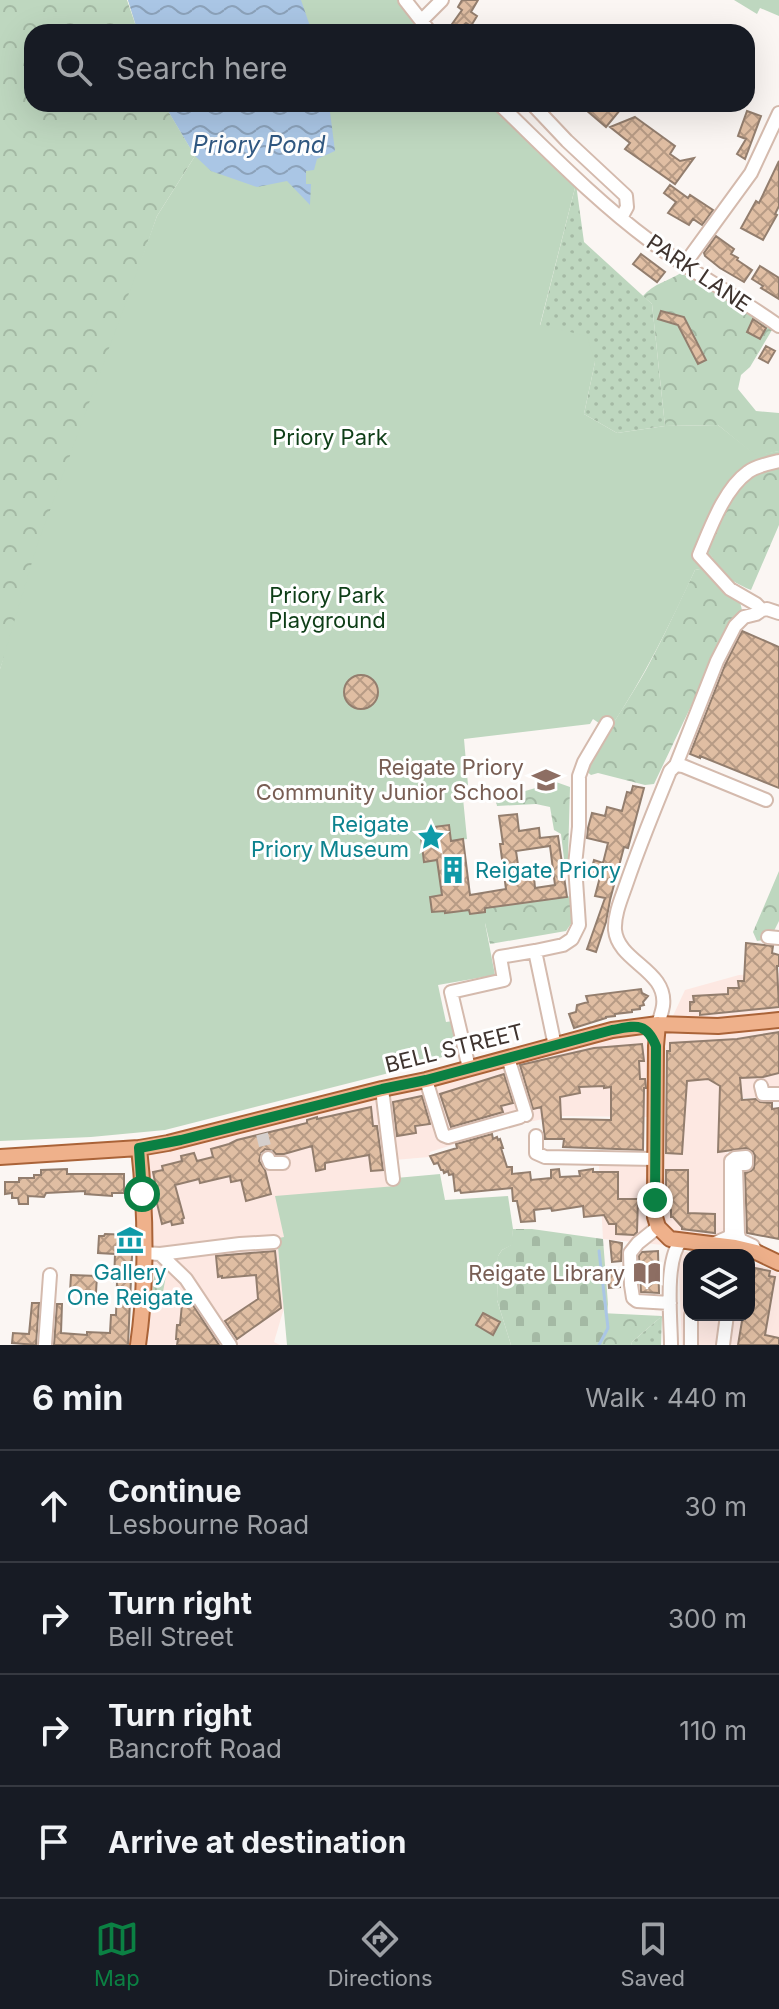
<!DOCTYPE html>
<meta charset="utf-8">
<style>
body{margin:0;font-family:Inter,sans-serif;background:#242831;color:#f1f3f6}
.controls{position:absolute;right:24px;bottom:24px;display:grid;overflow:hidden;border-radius:16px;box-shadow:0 8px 32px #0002}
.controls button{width:72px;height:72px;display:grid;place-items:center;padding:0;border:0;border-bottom:2px solid #363941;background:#171b24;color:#f1f3f6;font:40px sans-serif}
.stop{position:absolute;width:24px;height:24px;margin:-18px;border:6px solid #0b8043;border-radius:50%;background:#fff}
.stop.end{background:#0b8043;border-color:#fff;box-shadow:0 2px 8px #0008}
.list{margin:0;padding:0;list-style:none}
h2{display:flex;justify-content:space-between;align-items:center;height:104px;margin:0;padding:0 32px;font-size:34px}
h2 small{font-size:26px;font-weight:400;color:#9ea1a6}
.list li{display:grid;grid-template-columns:52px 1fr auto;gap:24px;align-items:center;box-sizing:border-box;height:112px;padding:0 32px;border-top:2px solid #363941}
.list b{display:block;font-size:30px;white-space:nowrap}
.list p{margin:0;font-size:26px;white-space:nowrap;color:#9ea1a6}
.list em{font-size:26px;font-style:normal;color:#9ea1a6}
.icon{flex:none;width:44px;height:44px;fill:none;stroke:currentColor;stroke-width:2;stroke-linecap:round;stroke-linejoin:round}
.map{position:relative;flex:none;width:779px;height:1345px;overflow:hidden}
.search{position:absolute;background:#171b24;box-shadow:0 8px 32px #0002;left:24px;right:24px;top:24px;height:88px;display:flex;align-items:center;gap:20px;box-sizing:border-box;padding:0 28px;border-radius:24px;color:#9ea1a6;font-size:30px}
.sheet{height:552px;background:#171b24}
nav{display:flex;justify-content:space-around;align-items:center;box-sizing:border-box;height:112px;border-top:2px solid #363941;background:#171b24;font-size:22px;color:#9ea1a6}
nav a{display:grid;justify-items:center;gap:4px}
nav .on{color:#0b8043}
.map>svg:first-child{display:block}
.commercial{fill:#fde8e2}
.grass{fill:url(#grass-dots)}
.forest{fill:url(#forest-crowns)}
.cemetery{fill:url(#cemetery-stones)}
.park{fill:#bed7bf}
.water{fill:url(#water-waves)}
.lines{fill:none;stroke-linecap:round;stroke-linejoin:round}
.stream{stroke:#aac6e5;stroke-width:3}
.building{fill:url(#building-cross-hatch);stroke:#937e6e;stroke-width:2;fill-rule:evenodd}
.minor-tunnel{stroke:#d5cfcc;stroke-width:12;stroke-dasharray:12 6;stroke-linecap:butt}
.minor-casing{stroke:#d4baad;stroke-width:16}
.major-casing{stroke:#aa6338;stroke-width:18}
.minor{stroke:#fff;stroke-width:12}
.major{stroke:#efb18b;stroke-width:14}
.route{stroke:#0b8043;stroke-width:10}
.labels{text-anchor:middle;stroke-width:6;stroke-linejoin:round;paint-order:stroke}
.street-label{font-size:22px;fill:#3f342f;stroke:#fff}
.park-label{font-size:22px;fill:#0e3e17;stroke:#fff}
.education-label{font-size:22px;fill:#785e54;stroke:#fff;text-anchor:end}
.culture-label{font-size:22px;fill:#0d838f;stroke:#fff;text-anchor:end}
.water-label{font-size:24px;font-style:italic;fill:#305882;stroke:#fff}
</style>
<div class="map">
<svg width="779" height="1345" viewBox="0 0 779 1345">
<defs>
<pattern id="grass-dots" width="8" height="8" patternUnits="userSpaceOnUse" patternTransform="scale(2)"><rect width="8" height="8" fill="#bed7bf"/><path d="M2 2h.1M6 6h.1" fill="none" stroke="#a4b9a4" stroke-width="1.8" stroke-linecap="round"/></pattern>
<pattern id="forest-crowns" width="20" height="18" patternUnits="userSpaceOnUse" patternTransform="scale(2)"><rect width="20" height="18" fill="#bed7bf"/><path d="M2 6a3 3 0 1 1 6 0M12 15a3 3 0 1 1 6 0" fill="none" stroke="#a4b9a4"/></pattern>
<pattern id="cemetery-stones" width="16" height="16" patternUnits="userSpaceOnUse" patternTransform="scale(2)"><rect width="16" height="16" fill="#bed7bf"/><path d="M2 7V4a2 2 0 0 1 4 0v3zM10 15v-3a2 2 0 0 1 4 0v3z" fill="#a4b9a4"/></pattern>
<pattern id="water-waves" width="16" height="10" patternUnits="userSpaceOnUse" patternTransform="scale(2)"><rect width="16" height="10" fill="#aac6e5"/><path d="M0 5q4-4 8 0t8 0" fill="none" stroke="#8ca2ba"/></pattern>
<pattern id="building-cross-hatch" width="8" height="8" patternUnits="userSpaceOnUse" patternTransform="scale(2)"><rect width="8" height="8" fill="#e0bea3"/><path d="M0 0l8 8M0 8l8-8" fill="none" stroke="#b79b85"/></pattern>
</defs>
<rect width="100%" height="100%" fill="#fbf6f3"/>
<path class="commercial" d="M779,973V1097L742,1098L746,1150L727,1152L725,1233L693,1248L603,1239L599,1165L649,1163L648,1117L557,1116L524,1123L436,1150L430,1152L429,1157L394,1160L397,1186L281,1221L286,1247L278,1248L284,1308L274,1342L280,1345H144L151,1276L148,1152L253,1126L385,1098L594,1040L665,1033L685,990L739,975Z
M678,1251L735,1255H689V1315H749V1261L779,1273V1345H682Z"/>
<path class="grass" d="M576,184L584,242L652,304L665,426L617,433L584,414L595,362L540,326Z
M662,1316L661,1345H631L632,1342Z"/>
<path class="forest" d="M0,0H127L138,32H32V104H164L195,156L157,216L0,669Z
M681,273L739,306L772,330L750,367L741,375L738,389L756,411L779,413V451L756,456L718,425L665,426L652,304L643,296C653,284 668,281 681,273Z
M779,466V525L751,590C727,580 721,573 708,550C725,507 732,480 779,466Z
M705,568L739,598L742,610L730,624L654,784L645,785L598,773L591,775L586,771C603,736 627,704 646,670C664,637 679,603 695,570Z
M556,782L570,787L568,859H564L561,834L554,830L550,807L536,804L497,806L495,796L515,794Z
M779,871V921L770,939L757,941L753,932Z
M571,896L575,918L566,931L490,944L485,923V908Z
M164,1268L167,1270L163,1292L153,1296C153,1285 151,1272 164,1268Z
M601,1313L662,1316L632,1342L631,1345H586Z"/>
<path class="cemetery" d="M513,1229H532L603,1239L608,1304L607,1315L608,1328L598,1345H511L497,1300L498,1256L502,1250L511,1245Z"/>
<path class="park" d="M128,0H401L424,32H138Z
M734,0H779V16L760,8L757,14Z
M164,104H493L576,184L540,325L587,336L595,362L584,414L617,433L665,426L718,425L756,455L779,451V466C732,480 725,507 708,549L716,564L732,582L726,592L705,568L695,570C670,625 643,679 609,730L593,719L590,724L464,739L468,785L462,788L467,839L451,841L448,825L434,827V835L425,862L437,860L442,895L430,897L432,912L445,911L446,913L461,911L469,906L470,914L485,912V923L495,975L438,985L446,1022L453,1021L459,1052L389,1073L165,1130L91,1137L0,1141V669L36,549L157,216L195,156Z
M440,1174L445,1200L508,1196L513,1229L512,1245L502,1250L498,1256L497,1300L511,1345H287L278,1247L274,1239L284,1237L275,1196L396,1186V1178Z"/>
<path class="water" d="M128,0H301L312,32H138Z
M164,104H329L335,151L317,159L314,170L306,171V184H311L310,205L287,181L257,187L211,171L195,156Z"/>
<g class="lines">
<path class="stream" d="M599,1345L608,1328L599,1251"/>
</g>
<path class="building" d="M462,0H478L471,12L477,16L471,26L466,23L455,32L450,27L462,10L458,7Z
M579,104H625L606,127Z
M747,111L761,116L745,159L737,154L746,139L738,136Z
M635,117L675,146L670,154L680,161L694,158L675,184L625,149L630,143L610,127Z
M779,161V206L775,214L777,215L763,240L741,228L756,201L759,203Z
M670,185L688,198L690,195L713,210L702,225L693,219L689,225L668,213L676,202L664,193Z
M716,236L734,249L731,254L738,258L737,260L752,270L744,282L720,268L705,256L704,253Z
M641,254L665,272L657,282L633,264Z
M760,266L779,278V299L761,288L763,286L752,279Z
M661,311L684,317L706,360L698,364L678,325L658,319Z
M753,319L766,328L760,339L747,332Z
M766,346L775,351L768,363L759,358Z
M742,631L779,647V788L700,756V758L690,754L725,665Z
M344 692a17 17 0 1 1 34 0a17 17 0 1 1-34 0Z
M633,786L644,788L628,848L624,847L610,900L606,922L596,952L587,949L605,898L595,896L600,877L590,875L594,860L603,863L608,843L587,838L588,828L592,813L605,816L607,807L622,811L627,792L631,793Z
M517,814L519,831L539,828L540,838L558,836L567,897L485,908V912L470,914L469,910L445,913V911L432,912L430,897L442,895L437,860L424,862L421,837L434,835L433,827L449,825L451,841L463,839L470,895L506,889L500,844H503L499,816ZM550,846L555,885L535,888L534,877L520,879L516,851Z
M746,943L773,946L772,953L779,955V966H777L779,1007L700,1015V1011H690V1002H694L693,996L728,994V988H739L738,981H744Z
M641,989L642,993L648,996L643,1002L644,1005L640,1006V1009L632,1010V1012L615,1014V1016L606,1017V1018L574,1028L569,1014L576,1012L577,1005L588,1002L586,996Z
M779,1032V1073L763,1077L740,1078L742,1100L756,1099L760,1102L772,1103V1109L779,1108V1239L747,1233L745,1173L751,1171L754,1168L755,1156L753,1152L746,1148L718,1152L720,1086L708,1079L687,1081L682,1154L666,1153L667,1051H670V1043L737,1039Z
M642,1044L644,1061H639L640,1079H645L646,1088H644L643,1150L563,1147L564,1139H545L541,1107L533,1109L520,1065L594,1048ZM604,1086V1088L611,1087V1120L561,1119L560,1097L580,1093L579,1087Z
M504,1074L513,1103L501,1106L503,1112L451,1127L440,1094Z
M422,1096L430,1124L415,1126L416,1133L397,1136L393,1102Z
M371,1107L373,1126H377L383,1170L371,1171L369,1155L325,1163V1169L316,1171L312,1146L284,1154H276L273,1151L265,1149L261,1153L259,1161L265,1170L271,1194L246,1201L241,1180L231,1182L230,1176L200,1183L199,1179L175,1185L184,1218L182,1219L183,1223L172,1225L171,1221L162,1224L152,1183L155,1182L153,1172L163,1170L162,1166L182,1161L181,1156L194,1153L197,1161L213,1157L211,1149L229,1144L237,1140L307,1123V1120L317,1117V1119Z
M492,1134L493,1139L497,1137L498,1140L500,1139L503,1148H501L507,1167H512V1174L530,1172L531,1180L551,1178V1170L559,1169L560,1177L580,1176L579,1171L593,1169V1172H618V1199H638L637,1232L634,1235L616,1234V1224H609L604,1215L584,1217L583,1206L552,1211L551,1208L534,1210L535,1221L521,1222L517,1201H513L512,1188L461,1193L460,1190L455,1191L453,1174L449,1175L448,1171L444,1173L443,1170H441L438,1163L434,1164L430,1156L457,1148L456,1144Z
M67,1169V1174H124V1193H112V1196L85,1194V1191L46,1193L44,1197L28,1196V1204H19L18,1198H12V1193L5,1194V1182H19V1178H34V1175H41V1170Z
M666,1170H688V1213L715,1214V1233L682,1229V1227L673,1217H671V1210H666Z
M105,1234L133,1235L128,1345H54L57,1304H62L61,1333L87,1335V1332L110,1333L111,1315H116L117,1282H114L115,1254L98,1253L99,1236H104Z
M610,1241L622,1243L621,1261L612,1262Z
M275,1251L281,1308L237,1339L225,1321L258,1299L256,1275L222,1278V1276L218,1277L216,1256Z
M658,1251L659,1293L641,1292L639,1256L642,1252Z
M755,1268L770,1271L769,1276L775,1277L765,1335L779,1338V1345H738L743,1315H749V1278L750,1273L754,1274Z
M608,1270H619L620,1287L609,1288Z
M71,1275L97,1276L96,1292H70Z
M185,1293L219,1345H177L178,1339H176L177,1325H180L182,1304L178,1298Z
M32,1303H39L36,1345L12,1343L13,1333L29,1334Z
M483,1313L500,1322L493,1335L476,1325Z"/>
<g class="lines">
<path class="minor-tunnel" d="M262,1134L268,1158"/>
<g class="minor-casing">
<path id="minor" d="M405,0L430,32
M421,21L442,0
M499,104C548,151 595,200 650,241C691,272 737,296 779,326
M532,104L567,141L626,196L627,207L621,218
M684,265L751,173L779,113
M779,461C770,463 756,466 748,472C724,489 710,529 699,555L730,589L756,604L762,610L767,609L779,613
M676,765L683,766L766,800
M768,937L779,938
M535,951L563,945L572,939L579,925L575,865L579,827V776L584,762L607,723
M658,1024C660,1018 662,1012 663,1006C668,970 618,962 615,930C614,914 622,897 627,882C640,844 655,808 670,771L676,765L717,661L735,626L744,617L756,614L762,610
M508,1058L526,1115
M469,1068L451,992L504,980L500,957L535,951L555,1046
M426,1080L443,1135L448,1137L520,1117
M761,1086L763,1094H779
M382,1089L393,1179
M536,1136V1153L545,1157L656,1159
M268,1158L270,1163H283
M658,1227L638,1243L630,1253L631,1285L633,1298L637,1301L670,1303
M715,1243L729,1237L731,1233V1161L735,1158L746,1157V1164H740L736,1168L738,1234L740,1240L753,1246L755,1250
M143,1253L160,1254L240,1244L274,1242
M160,1254L186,1279L230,1345
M45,1345L50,1275
M671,1345C671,1320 664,1260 681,1241
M691,1345V1315
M723,1345L727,1315"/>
</g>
<g class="major-casing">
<path id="major" d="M658,1024L656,1046L655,1195V1217L658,1227L670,1239L735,1247L756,1252L779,1263
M0,1157L139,1148L168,1143L382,1089L426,1080L612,1030L658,1024L718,1026L779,1020
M138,1345C147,1283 146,1211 139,1148"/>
</g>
<use href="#minor" class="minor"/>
<use href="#major" class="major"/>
</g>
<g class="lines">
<path class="route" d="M142,1194L139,1148L181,1140L382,1089L426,1080L612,1030C635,1026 646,1021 656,1046L655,1200"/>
</g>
<defs>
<g id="school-bare" transform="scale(2.16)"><path d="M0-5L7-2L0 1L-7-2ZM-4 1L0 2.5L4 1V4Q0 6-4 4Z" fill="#8d6e63" stroke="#fff" stroke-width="2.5" paint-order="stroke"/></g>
<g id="sight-bare" transform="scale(2.16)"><path d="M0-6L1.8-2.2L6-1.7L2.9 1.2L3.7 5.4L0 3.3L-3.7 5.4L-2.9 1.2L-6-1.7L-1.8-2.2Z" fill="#0f9aa8" stroke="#fff" stroke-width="2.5" paint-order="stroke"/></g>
<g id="building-bare" transform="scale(2.16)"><path d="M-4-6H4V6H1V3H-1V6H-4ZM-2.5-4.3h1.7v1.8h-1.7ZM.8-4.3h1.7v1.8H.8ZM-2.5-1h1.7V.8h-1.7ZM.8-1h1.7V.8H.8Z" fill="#0f9aa8" stroke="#fff" stroke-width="2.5" paint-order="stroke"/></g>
<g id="museum-bare" transform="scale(2.16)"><path d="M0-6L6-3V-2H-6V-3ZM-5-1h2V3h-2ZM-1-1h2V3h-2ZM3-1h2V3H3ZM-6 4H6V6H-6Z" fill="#0f9aa8" stroke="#fff" stroke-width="2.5" paint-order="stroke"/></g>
<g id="library-bare" transform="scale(2.16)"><path d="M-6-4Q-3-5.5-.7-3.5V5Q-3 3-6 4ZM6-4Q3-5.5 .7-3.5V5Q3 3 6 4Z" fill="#8d6e63" stroke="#fff" stroke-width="2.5" paint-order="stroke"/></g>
</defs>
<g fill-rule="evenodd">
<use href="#school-bare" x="546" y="780"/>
<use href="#sight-bare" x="431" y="837"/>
<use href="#building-bare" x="453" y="870"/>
<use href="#museum-bare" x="130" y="1240"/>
<use href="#library-bare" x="647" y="1273"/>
</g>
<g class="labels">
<g class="street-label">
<text transform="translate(699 273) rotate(34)" y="8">PARK LANE</text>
<text transform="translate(454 1048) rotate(-14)" y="8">BELL STREET</text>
</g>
<g class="park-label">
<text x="330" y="445">Priory Park</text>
<text x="327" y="603">Priory Park<tspan x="327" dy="25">Playground</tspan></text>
</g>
<g class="education-label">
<text x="524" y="775">Reigate Priory<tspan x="524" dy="25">Community Junior School</tspan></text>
<text x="625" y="1281">Reigate Library</text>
</g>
<g class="culture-label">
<text x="409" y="832">Reigate<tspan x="409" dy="25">Priory Museum</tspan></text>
<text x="475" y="878" text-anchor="start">Reigate Priory</text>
<text x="130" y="1280" text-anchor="middle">Gallery<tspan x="130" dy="25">One Reigate</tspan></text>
</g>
<g class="water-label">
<text x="259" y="153">Priory Pond</text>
</g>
</g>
</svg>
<div class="controls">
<button><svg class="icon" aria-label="layers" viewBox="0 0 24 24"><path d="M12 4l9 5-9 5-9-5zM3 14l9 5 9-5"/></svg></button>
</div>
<div class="stop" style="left:142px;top:1194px"></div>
<div class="stop end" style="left:655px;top:1200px"></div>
<div class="search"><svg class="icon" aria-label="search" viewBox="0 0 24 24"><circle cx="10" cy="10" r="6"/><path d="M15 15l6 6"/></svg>Search here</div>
</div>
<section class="sheet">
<h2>6 min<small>Walk · 440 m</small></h2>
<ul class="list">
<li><svg class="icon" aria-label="ahead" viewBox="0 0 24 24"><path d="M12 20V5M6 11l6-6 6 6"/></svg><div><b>Continue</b><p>Lesbourne Road</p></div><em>30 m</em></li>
<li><svg class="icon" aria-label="right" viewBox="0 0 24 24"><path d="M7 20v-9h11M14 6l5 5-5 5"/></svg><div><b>Turn right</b><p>Bell Street</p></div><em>300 m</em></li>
<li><svg class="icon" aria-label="right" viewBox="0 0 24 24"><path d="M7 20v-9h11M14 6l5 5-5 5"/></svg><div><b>Turn right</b><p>Bancroft Road</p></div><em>110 m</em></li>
<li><svg class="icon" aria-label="arrive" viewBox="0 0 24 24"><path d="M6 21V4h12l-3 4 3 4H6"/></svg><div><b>Arrive at destination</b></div></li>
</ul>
</section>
<nav>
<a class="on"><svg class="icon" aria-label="map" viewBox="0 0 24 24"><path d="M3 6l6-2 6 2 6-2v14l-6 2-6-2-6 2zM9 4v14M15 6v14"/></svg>Map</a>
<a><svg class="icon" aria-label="directions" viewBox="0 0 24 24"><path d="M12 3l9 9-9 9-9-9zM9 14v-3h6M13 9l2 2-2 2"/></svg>Directions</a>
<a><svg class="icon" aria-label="saved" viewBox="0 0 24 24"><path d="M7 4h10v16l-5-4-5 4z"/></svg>Saved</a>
</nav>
